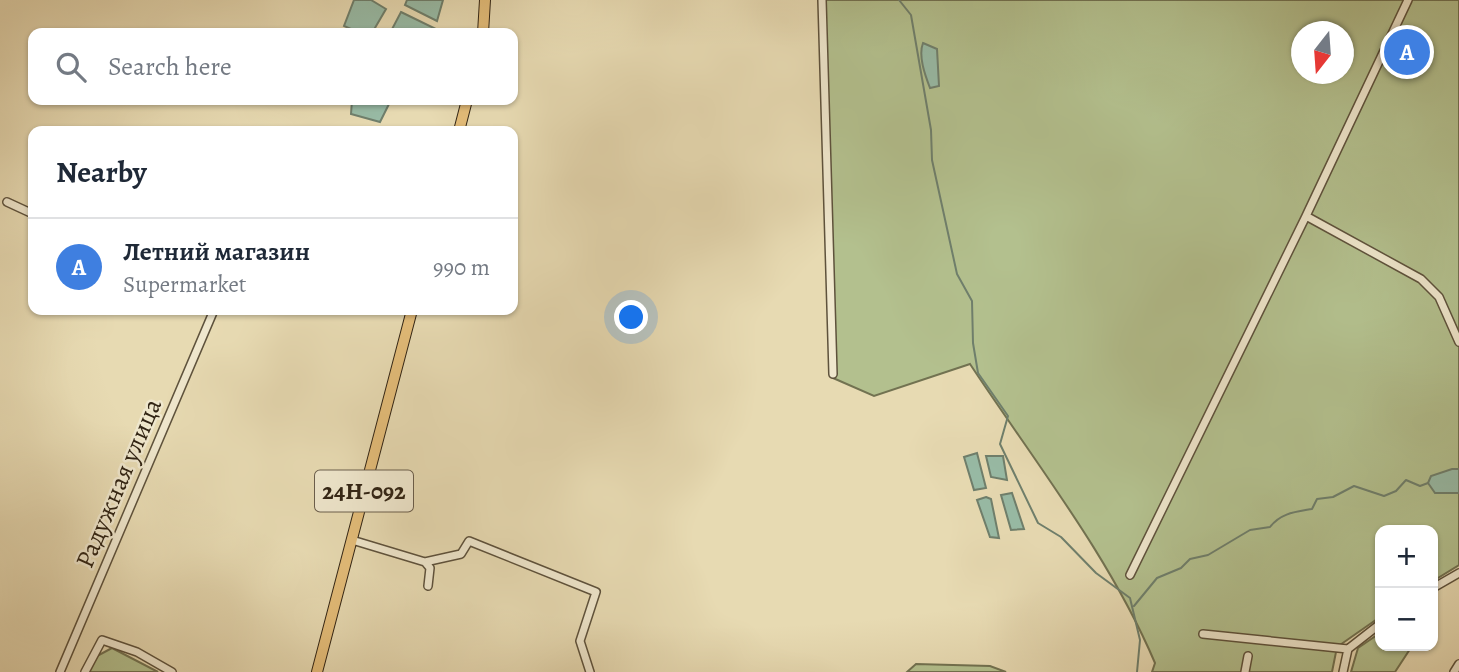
<!DOCTYPE html>
<meta charset="utf-8">
<style>
body{margin:0;font-family:Alegreya,serif;background:#f6f6f7;color:#1f2937}
.controls{position:absolute;right:21px;bottom:21px;display:grid;overflow:hidden;border-radius:14px;box-shadow:0 2px 5px #0004}
.controls button{width:63px;height:63px;display:grid;place-items:center;padding:0;border:0;border-bottom:2px solid #e0e1e3;background:#fff;color:#1f2937;font:35px sans-serif}
.compass{position:absolute;left:1291px;top:21px;width:63px;height:63px;border-radius:50%;background:#fff;box-shadow:0 2px 5px #0004;rotate:197deg}
.you{position:absolute;left:632px;top:318px;width:24px;height:24px;margin:-18px;border:5px solid #fff;border-radius:50%;background:#1a73e8;box-shadow:0 0 0 10px #1a73e833}
.badge{display:grid;place-items:center;width:46px;height:46px;border-radius:50%;background:#111827;color:#fff;font-size:23px;font-weight:700}
.pin{position:absolute;translate:-50% -50%;border:4px solid #fff;box-shadow:0 2px 7px #0006}
.list{margin:0;padding:0;list-style:none}
h2{display:flex;justify-content:space-between;align-items:center;height:91px;margin:0;padding:0 28px;font-size:30px}
h2 small{font-size:23px;font-weight:400;color:#747a83}
.list li{display:grid;grid-template-columns:46px 1fr auto;gap:21px;align-items:center;box-sizing:border-box;height:98px;padding:0 28px;border-top:2px solid #e0e1e3}
.list b{display:block;font-size:26px;white-space:nowrap}
.list p{margin:0;font-size:23px;white-space:nowrap;color:#747a83}
.list em{font-size:23px;font-style:normal;color:#747a83}
.icon{flex:none;width:38px;height:38px;fill:none;stroke:currentColor;stroke-width:2;stroke-linecap:round;stroke-linejoin:round}
.map{position:relative;flex:none;width:1459px;height:672px;overflow:hidden}
.search{position:absolute;background:#fff;box-shadow:0 2px 5px #0004;left:28px;top:28px;width:490px;height:77px;display:flex;align-items:center;gap:18px;box-sizing:border-box;padding:0 24px;border-radius:14px;color:#747a83;font-size:26px}
.panel{position:absolute;background:#fff;box-shadow:0 2px 5px #0004;left:28px;top:126px;width:490px;height:189px;border-radius:14px}
.map>svg:first-child{display:block}
.green{fill:#b3c08e;stroke:#727251;stroke-width:2;fill-rule:evenodd}
.water{fill:#98bba6;stroke:#6f7f6c;stroke-width:2}
.lines{fill:none;stroke-linecap:round;stroke-linejoin:round}
.stream{stroke:#6f7f6c;stroke-width:2}
.minor-casing{stroke:#5e523c;stroke-width:10}
.major-casing{stroke:#312414;stroke-width:12}
.minor{stroke:#efe7cd;stroke-width:7}
.major{stroke:#e4bd79;stroke-width:10}
.labels{text-anchor:middle;stroke-width:5;stroke-linejoin:round;paint-order:stroke}
.shield{fill:#efe7cd;stroke:#6a5e4c;stroke-width:2}
.shield-label{font-size:24px;font-weight:bold;fill:#312414}
.street-label{font-size:26px;fill:#312414;stroke:#efe7cd}
</style>
<div class="map">
<svg width="1459" height="672" viewBox="0 0 1459 672">
<rect width="100%" height="100%" fill="#e7dab2"/>
<filter id="stains"><feTurbulence type="fractalNoise" baseFrequency=".00286" numOctaves="4"/><feColorMatrix values="0 0 0 0 .2 0 0 0 0 .09 0 0 0 0 .02 0 0 0 .5 -.17"/></filter>
<radialGradient id="worn" r=".72"><stop offset=".6" stop-color="#630" stop-opacity="0"/><stop offset="1" stop-color="#630" stop-opacity=".3"/></radialGradient>
<path class="green" d="M819,0H1459V565L1433,581V530H1380V617L1337,647L1332,672H1152L1155,663C1109,555 1034,461 970,364L874,396L833,378ZM1302,32H1344V74H1302Z
M1380,633V646H1412L1395,672H1351L1358,648Z
M112,648L158,672H89L97,656Z
M916,664L990,666L1006,672H907Z"/>
<path class="water" d="M354,0H371L386,9L372,33H360L344,26Z
M407,0H443L437,21L405,5Z
M401,12L438,30L437,33H390Z
M923,43L937,49L939,86L930,88C925,75 918,56 923,43Z
M352,100H391L380,122L351,114Z
M977,453L986,488L974,490L964,457Z
M986,456H1003L1007,480L991,477Z
M1452,469H1459V493H1435L1428,483L1431,476Z
M1012,493L1024,529L1011,530L1001,495Z
M986,497L991,499L999,538L990,537L977,500Z"/>
<g class="lines">
<path class="stream" d="M899,0L911,15L931,130L932,160L957,274L972,301L973,343L978,373L1008,416L1000,444L1038,523L1061,537L1096,573L1130,598L1140,640L1137,672
M1134,606L1157,578L1181,568L1190,559L1208,555L1250,530L1270,527C1281,513 1295,512 1312,509L1317,499L1333,497L1354,486L1384,496L1396,491L1406,480L1420,486L1428,483"/>
<g class="minor-casing">
<path id="minor" d="M822,0L833,374
M1408,0L1306,216L1421,279L1439,297L1459,342
M7,202L33,214
M352,540L425,562L430,568L428,586
M425,562L461,554L469,541L596,592L580,641L590,672
M1130,575L1306,216
M1433,588L1459,573
M1203,634L1348,649
M60,672L214,310
M85,672L102,640L137,652L172,672
M1245,672L1248,656
M1343,672L1348,649L1380,624
M1454,672L1459,664"/>
</g>
<g class="major-casing">
<path id="major" d="M483,33L485,0
M459,131L467,100
M317,672L412,310"/>
</g>
<use href="#minor" class="minor"/>
<use href="#major" class="major"/>
</g>
<g class="labels">
<rect class="shield" x="315" y="470.5" width="98" height="41" rx="5"/>
<g class="shield-label">
<text x="364" y="499">24Н-092</text>
</g>
<g class="street-label">
<text transform="translate(118 483) rotate(-67)" y="9">Радужная улица</text>
</g>
</g>
<rect width="100%" height="100%" filter="url(#stains)"/>
<rect width="100%" height="100%" fill="url(#worn)"/>
</svg>
<div class="controls">
<button>+</button>
<button>−</button>
</div>
<svg class="compass" viewBox="-18 -18 36 36"><path d="M0-13l5 13h-10z" fill="#e53935"/><path d="M0 13l5-13h-10z" fill="#747a83"/></svg>
<div class="you"></div>
<div class="pin badge" style="left:1407px;top:52px;background:#3f7fe0">A</div>
<div class="search"><svg class="icon" aria-label="search" viewBox="0 0 24 24"><circle cx="10" cy="10" r="6"/><path d="M15 15l6 6"/></svg>Search here</div>
<section class="panel">
<h2>Nearby<small></small></h2>
<ul class="list">
<li><span class="badge" style="background:#3f7fe0">A</span><div><b>Летний магазин</b><p>Supermarket</p></div><em>990 m</em></li>
</ul>
</section>
</div>
